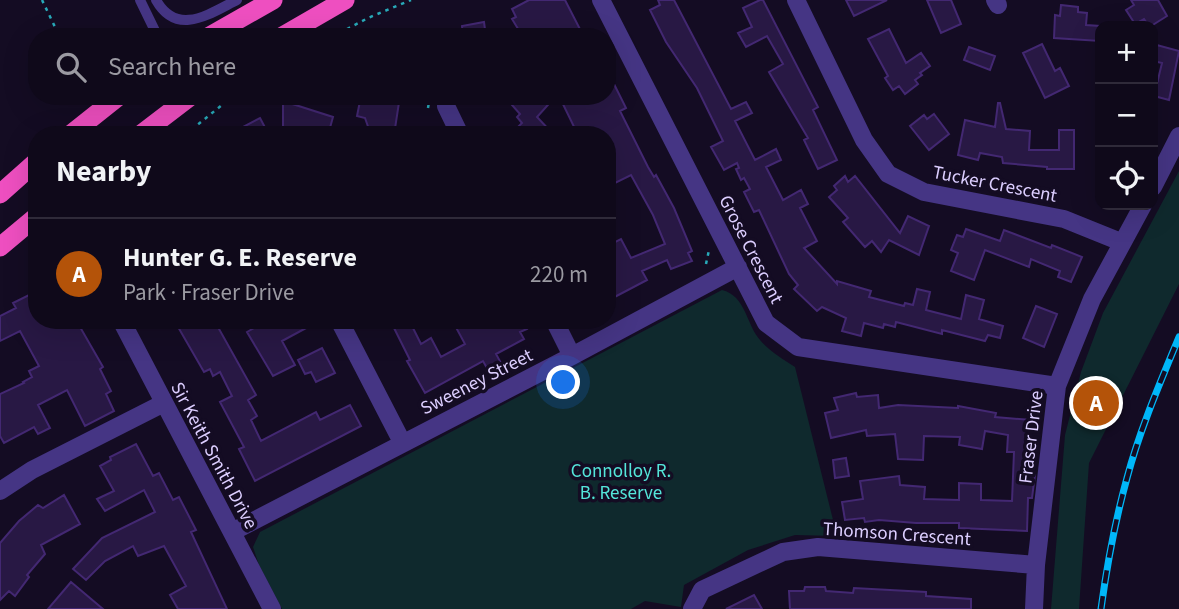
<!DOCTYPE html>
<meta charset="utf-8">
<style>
body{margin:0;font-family:"Source Sans 3",sans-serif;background:#181223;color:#f1f3f6}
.controls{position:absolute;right:21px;top:21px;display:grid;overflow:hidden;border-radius:14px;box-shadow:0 7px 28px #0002}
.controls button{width:63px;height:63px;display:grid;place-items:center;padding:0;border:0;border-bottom:2px solid #2f2a39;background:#0f091a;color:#f1f3f6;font:35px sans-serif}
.you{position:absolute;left:564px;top:383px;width:24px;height:24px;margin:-18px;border:5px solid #fff;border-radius:50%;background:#1a73e8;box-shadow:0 0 0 10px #1a73e833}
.badge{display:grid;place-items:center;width:46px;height:46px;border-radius:50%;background:#b45309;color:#fff;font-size:23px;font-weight:700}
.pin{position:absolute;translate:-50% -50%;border:4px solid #fff;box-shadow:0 2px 7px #0006}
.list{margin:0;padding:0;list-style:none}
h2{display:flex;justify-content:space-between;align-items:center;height:91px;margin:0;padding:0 28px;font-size:30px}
h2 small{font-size:23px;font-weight:400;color:#9b9aa2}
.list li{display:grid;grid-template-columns:46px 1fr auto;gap:21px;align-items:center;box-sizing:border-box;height:112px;padding:0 28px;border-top:2px solid #2f2a39}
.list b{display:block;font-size:26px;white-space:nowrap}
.list p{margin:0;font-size:23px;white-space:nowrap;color:#9b9aa2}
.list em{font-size:23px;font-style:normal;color:#9b9aa2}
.icon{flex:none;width:38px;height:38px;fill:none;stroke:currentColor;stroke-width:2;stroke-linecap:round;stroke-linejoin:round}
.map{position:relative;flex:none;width:1179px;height:609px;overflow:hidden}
.search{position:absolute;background:#0f091a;box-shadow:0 7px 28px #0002;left:28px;top:28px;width:588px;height:77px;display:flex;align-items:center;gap:18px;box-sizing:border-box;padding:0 24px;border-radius:28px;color:#9b9aa2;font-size:26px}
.panel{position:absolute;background:#0f091a;box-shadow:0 7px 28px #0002;left:28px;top:126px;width:588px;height:203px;border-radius:28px}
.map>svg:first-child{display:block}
.green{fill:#0f292d}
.building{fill:#281844;stroke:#432872;stroke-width:2}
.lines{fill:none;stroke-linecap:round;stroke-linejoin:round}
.path{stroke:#28aab9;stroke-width:2.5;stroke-dasharray:3.5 5;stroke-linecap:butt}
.service{stroke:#453584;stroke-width:10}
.minor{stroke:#453584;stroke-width:18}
.trunk{stroke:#ee4fc0;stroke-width:19}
.rail-casing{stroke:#00b7f9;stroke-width:7}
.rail{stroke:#140c23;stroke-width:4.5;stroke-dasharray:13;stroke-linecap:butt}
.labels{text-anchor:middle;stroke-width:7;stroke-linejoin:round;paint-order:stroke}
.street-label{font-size:19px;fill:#dcceff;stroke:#140c23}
.park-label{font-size:19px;fill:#54e5d9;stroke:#140c23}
</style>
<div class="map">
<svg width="1179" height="609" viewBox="0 0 1179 609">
<rect width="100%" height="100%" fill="#140c23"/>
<path class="green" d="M1179,171V284L1089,463L1079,609H1051L1065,435L1081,372L1103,313Z
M722,290C746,296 746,324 760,340C770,352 783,359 795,367L837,536L795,535L748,550L684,585L681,607L645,601L631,609H282L259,565L253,547L260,532Z"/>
<path class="building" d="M529,0H565L584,37H523L512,19L516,17L512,9Z
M658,0H674L731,109L746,102L752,113L735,121L755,160L776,149L781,160L766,167L783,200L801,190L808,204L800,208L817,241L804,248L837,284V281L871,291L869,297L904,306L905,303L913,305L917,289L930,292L926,310L961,319L966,295L984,300L979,319L1003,326L1000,338L988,335L985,341L942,330V334L896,322L895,327L884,324L883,328L864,323L861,336L842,331L846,318L822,307L817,311L794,289L798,285L789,274L759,210L754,212L744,192L750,189L744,178L741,180L736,169L739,168L737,163L724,170L711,147L723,141L697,88L666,42L650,10L660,5Z
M760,0H763L818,107L813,110L837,160L818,169L804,140L808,138L769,72L783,64L767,36L746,47L738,33L752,27L743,8Z
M846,0H887L854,16Z
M927,0H951L961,24L941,33Z
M1131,0H1158L1167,16L1151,26H1149L1144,19L1135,24L1126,10L1134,5Z
M1061,5L1078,7V12L1087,13L1086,25L1100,26V41L1054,38L1055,15L1060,16Z
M484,22L486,37H463L462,26Z
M889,29L906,63L921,53L930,66L920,73L922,75L915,80L918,84L905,94L899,86L893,90L885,78L888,76L868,39Z
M1042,44L1055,71L1060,68L1069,86L1045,98L1023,53Z
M1153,44L1179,51L1169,100L1154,96L1162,63L1153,61Z
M969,47L995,56L990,70L964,60Z
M607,70L626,108L620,111L648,167L654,177L656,175L674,208L692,251L688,253L692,261L671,269L667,260L642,271L647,280L607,301V246L621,239L631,258L665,244L653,215L631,175L607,187V135H578L559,96H607Z
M361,96H400L394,135H371L365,118L357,116Z
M504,96H556L537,117L554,135H510L522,123L517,117L520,114Z
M283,101L333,117L328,135H283Z
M998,103H1000L1006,129L1030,131L1029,150H1059V130H1074V169H1047V167L1003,163L1002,157L980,153L978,160L958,155L965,120L995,127Z
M934,114L949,134L929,150L910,126L924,115L927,119Z
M260,118L269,135H228Z
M845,176L848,182L855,176L900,233L908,216L929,226L919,255L889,240L881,252L872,241L865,247L843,222L848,218L829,197L837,190L834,186Z
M966,229L1000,241L1004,230L1051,248L1052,245L1082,257L1071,282L1058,277L1060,271L1031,259L1029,267L985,250L974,280L951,271L958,253L951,250L957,235L963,237Z
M37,291V320H76L103,367L100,369L111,391L106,394L114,411L85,426L67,390L38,405L50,428L38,434L34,427L4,443L0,436V394L24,383L23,382L32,377L29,371L39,366L20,331L0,341V316L16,308L13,303Z
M1036,306L1057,314L1044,347L1023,338Z
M174,320H214L256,395L248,400L257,416L251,420L261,441L316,412L320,420L350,405L361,426L255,481L239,449L244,447L220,402L232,396L220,372L213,376L210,369L204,372Z
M268,320H321L282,341L295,365L273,376L247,332Z
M390,320H409L421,344L431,338L441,357L465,344L452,320H523L527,329L520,332L524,339L496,354L501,363L488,370L483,361L425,393L407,361L410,360Z
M322,348L335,373L316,382L311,372L305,374L298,360Z
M856,393L857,397L878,395L879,408L898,405L958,408V406L996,413L995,417L1031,420L1026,474L1035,475L1032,498H1028L1027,531L959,528V523H916L879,520L865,522L864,518L845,520L842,502L863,499L860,481L899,476L900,485L925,487L924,499L959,500V483L981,484V500L1012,501L1014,452H1007L1008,435L985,431L982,449L959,445L960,437L924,436L923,460L898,459L895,434L867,436L866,430L831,438L825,413L838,410L834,398Z
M136,444L153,476L159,473L173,500L179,497L196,530L191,532L227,609H178L170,595L186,586L164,546L138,556L133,546L105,561L86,580L73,569L102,538L155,512L144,490L105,511L97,499L114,491L100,466L111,460L110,457Z
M846,458L849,476L835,478L833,460Z
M64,495L80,524L41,545L45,554L27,575L29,577L15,596L9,591L0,600V543L19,521L38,505L43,508Z
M71,582L103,609H48Z
M805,587H825L826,591L853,593L854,588L926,592V596L971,599V609H790L789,591H804Z
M754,595L762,609H726Z"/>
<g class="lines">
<path class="path" d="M42,0L55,27
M332,37L368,18L411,0
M428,108L430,96
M185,135L233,96
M706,264L709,250
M574,322L584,327H590"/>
<path class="service" d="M140,0L158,37
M156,0C177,37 209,14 237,0"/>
<path class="minor" d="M601,0L766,323L798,347L1057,386
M796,0L864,140L888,174L924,192L1064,219L1121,242
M995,0L998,5
M446,106L460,135
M1153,187L1179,136
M121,320L272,609
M339,320L402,442
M554,320L572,356
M0,491L32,470L164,403
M232,532L572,356L738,267
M692,609L702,590L783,552L818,547L1036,565
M1034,609L1036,565L1057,386L1092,299L1143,205"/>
<path class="trunk" d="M208,37L273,0
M281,37L345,0
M70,135L119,96
M140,135L191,96
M0,194L37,161
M0,247L37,216"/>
<g class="rail-casing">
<path id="rail" d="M1101,609C1107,565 1115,521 1127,478C1140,429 1160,383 1179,337"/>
</g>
<use href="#rail" class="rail"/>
</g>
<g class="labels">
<g class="street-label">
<text transform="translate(995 183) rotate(11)" y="7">Tucker Crescent</text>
<text transform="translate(752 249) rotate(63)" y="7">Grose Crescent</text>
<text transform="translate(476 381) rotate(-27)" y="7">Sweeney Street</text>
<text transform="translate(1030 437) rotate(-83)" y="7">Fraser Drive</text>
<text transform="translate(215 455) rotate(62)" y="7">Sir Keith Smith Drive</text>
<text transform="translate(897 533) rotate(4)" y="7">Thomson Crescent</text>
</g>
<g class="park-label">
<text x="621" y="477">Connolloy R.<tspan x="621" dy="22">B. Reserve</tspan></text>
</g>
</g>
</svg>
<div class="controls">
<button>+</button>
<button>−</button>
<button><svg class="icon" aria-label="locate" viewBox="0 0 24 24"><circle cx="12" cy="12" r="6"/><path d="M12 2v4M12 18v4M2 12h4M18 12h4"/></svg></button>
</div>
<div class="you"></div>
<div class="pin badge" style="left:1096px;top:403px">A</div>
<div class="search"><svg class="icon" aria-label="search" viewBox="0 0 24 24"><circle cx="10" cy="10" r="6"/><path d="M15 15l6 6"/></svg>Search here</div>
<section class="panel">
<h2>Nearby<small></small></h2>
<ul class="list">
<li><span class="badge">A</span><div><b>Hunter G. E. Reserve</b><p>Park · Fraser Drive</p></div><em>220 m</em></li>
</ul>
</section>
</div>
